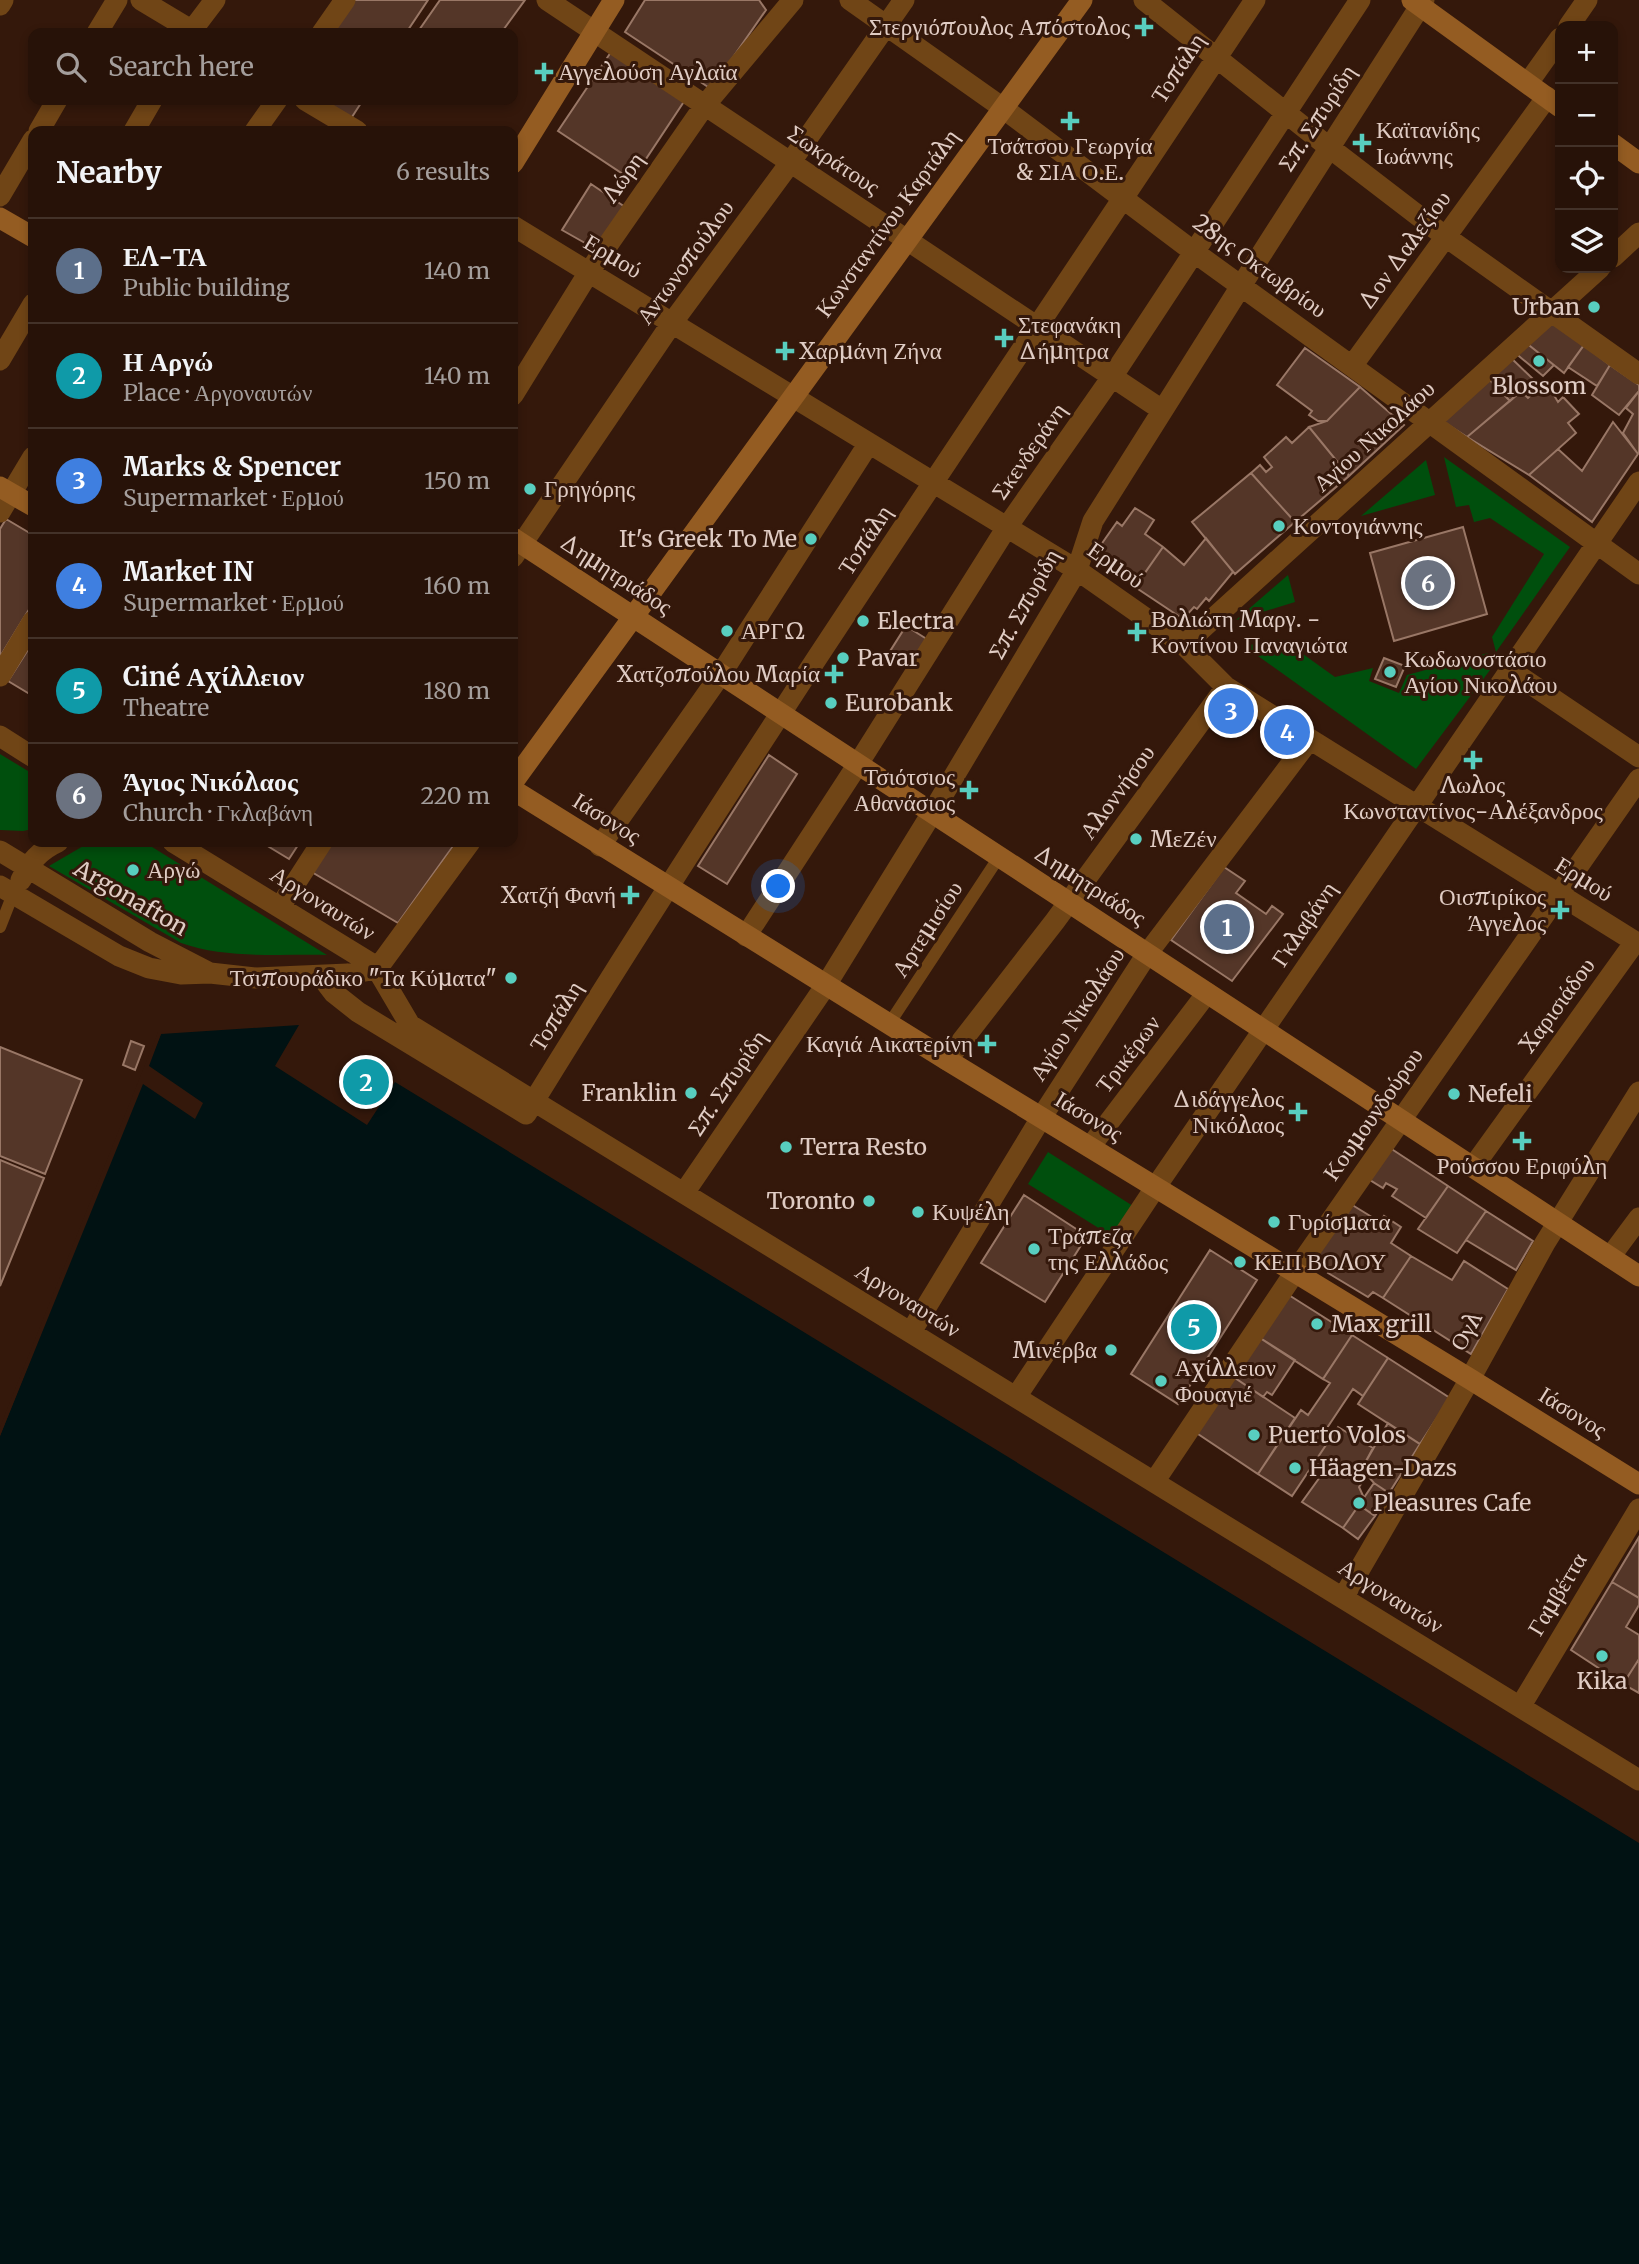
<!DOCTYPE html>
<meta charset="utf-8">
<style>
body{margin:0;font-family:Merriweather,serif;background:#332016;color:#f1f3f6}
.controls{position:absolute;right:21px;top:21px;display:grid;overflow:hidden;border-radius:14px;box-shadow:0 4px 10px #0003}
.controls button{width:63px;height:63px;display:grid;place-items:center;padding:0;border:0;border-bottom:2px solid #433229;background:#271208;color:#f1f3f6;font:35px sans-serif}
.you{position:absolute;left:779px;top:887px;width:24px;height:24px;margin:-18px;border:5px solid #fff;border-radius:50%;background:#1a73e8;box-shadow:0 0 0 10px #1a73e833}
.badge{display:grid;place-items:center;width:46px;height:46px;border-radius:50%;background:#7c3aed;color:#fff;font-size:23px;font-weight:700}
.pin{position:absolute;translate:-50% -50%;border:4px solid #fff;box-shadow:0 2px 7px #0006}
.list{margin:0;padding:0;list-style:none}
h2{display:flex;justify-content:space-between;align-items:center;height:91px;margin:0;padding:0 28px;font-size:30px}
h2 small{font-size:23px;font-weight:400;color:#a49e9c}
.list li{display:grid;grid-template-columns:46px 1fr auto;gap:21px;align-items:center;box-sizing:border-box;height:105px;padding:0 28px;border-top:2px solid #433229}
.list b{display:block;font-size:26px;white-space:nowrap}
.list p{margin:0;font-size:23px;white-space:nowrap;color:#a49e9c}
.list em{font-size:23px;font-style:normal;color:#a49e9c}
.icon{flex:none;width:38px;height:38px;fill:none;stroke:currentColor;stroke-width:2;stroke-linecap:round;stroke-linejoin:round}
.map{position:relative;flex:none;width:1639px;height:2264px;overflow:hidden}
.search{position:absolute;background:#271208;box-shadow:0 4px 10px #0003;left:28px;top:28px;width:490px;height:77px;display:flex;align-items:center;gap:18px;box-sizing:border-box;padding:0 24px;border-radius:14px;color:#a49e9c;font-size:26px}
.panel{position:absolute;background:#271208;box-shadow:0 4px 10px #0003;left:28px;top:126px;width:490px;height:721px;border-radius:14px}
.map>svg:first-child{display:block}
.green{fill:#004f0d}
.water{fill:#011213}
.pier{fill:#34180b}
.building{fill:#543628;stroke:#976;stroke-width:2}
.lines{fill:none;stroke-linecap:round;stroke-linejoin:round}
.lane{stroke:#704516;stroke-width:12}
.street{stroke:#704516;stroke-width:21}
.secondary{stroke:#945c22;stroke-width:21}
.poi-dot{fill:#58cebf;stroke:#34180b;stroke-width:2.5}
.labels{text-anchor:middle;stroke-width:6;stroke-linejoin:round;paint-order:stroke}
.poi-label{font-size:23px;fill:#e0ccc4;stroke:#34180b;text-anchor:start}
.street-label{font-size:23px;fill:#e0ccc4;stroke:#34180b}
</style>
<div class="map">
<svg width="1639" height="2264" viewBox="0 0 1639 2264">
<rect width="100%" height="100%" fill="#34180b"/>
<path class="green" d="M1444,457L1570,547L1496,652L1492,637L1544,554L1490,518L1474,522L1469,505L1456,507Z
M1426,460L1435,495L1361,516Z
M1288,575L1295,602L1236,620Z
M1282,639L1335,677L1373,668L1369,681L1399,693L1407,675L1488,653L1493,666L1416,769L1244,646Z
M0,754L33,774V829L23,831L0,830Z
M90,842H144L327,955C280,954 226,959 181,943L49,866Z
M1048,1152L1133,1206L1113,1237L1028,1184Z"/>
<path class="water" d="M299,1025L275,1066L367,1125L395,1082L1639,1843V2264H0V1436L161,1034Z"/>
<path class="pier" d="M158,1032L161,1034L149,1066L203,1103L195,1119L143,1084L0,1436V1427Z"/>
<path class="building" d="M353,0H428L406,33H330Z
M440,0H525L501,33H417Z
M645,0H759L766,10L711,89L625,32Z
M611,52L685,100L632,180L558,131Z
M318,100H363L350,120Z
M591,184L628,209L601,252L562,230Z
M1550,319L1584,345L1564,373L1525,342Z
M1525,342L1554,365L1543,376L1514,352Z
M1584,345L1610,365L1597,386L1568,367Z
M1305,348L1360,387L1327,421H1318L1309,415L1312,411L1277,385Z
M1508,355L1534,380L1510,401L1485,375Z
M1610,365L1639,385V391L1619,415L1592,395Z
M1485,375L1510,401L1467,437L1439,419Z
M1546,382L1558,402L1563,397L1579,414L1568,423L1576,433L1529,475L1467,437L1521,391L1528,398Z
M1360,387L1404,425L1349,476L1309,427L1327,421Z
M1639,391V453L1638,454L1623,433L1633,414L1626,408Z
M1613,422L1638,454L1592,522L1529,475L1558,449L1582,471Z
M1309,427L1349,476L1295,522L1251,473L1260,465L1266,472L1272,467L1264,457L1286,437L1292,443Z
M1251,473L1295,522L1235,574L1192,522Z
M1135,508L1154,520L1145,534L1163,547L1135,587L1099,562L1105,555L1098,549L1117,522L1122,526Z
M6,519L33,535V603L0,657V529Z
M1463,527L1487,614L1394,641L1370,553Z
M1206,538L1233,572L1209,601L1206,598L1197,609L1194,607L1183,619L1135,587L1163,547L1184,565Z
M906,626L933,643L914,672L887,656Z
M33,642V696L8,681Z
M1384,658L1405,666L1396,687L1375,679Z
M769,755L797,774L727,884L698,866Z
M261,842H300L289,859Z
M331,842H456L398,923L310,871Z
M1224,867L1245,881L1236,893L1266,914L1272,906L1283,914L1232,981L1171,940Z
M131,1041L144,1046L135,1070L123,1065Z
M0,1047L82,1080L45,1174L0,1156Z
M369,1078L376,1083L371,1090L364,1085Z
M1387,1146L1448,1186L1426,1218L1392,1196L1397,1189L1386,1183L1383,1188L1365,1177Z
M0,1160L44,1178L0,1286Z
M1448,1186L1486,1211L1457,1253L1418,1229Z
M1024,1195L1087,1236L1045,1302L981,1263Z
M1349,1203L1380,1222L1384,1216L1401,1227L1391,1243L1411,1256L1383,1298L1373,1292L1368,1297L1328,1273L1331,1268L1312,1256Z
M1486,1211L1533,1241L1516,1270L1466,1240Z
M1210,1250L1257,1280L1178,1404L1131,1374Z
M1411,1256L1452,1280L1464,1261L1508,1289L1471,1354L1383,1298Z
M1284,1292L1352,1335L1323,1379L1257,1336Z
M1352,1335L1388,1358L1363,1396L1353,1389L1325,1431L1332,1436L1292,1496L1258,1474L1301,1410L1308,1415L1330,1383L1323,1379Z
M1257,1336L1295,1360L1272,1395L1267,1392L1263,1397L1232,1376Z
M1388,1358L1450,1398L1420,1444L1358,1404Z
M1232,1376L1295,1418L1258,1474L1195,1432Z
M1388,1423L1420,1444L1389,1493L1374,1483L1367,1475L1365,1463Z
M1338,1427L1373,1448L1365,1463L1367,1475L1359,1487L1364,1498L1343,1528L1302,1502L1325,1470L1314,1463Z
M1374,1483L1389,1493L1375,1516L1359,1505Z
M1359,1505L1375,1516L1358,1539L1343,1528Z
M1639,1537V1598L1612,1582Z
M1612,1582L1639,1598V1605L1626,1627L1639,1635V1659L1623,1684L1571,1650Z
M1639,1659V1693L1623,1684Z"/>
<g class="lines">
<path class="lane" d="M0,927L13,894
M889,1024L999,857"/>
<path class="street" d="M141,0L196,33
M547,0L1162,410
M850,0L1003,108L1194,252L1639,574
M1144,0L1330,148L1446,237L1639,374
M0,5L3,0
M1569,26L1587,0
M97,33L117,0
M190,33L215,0
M322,33L345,0
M1528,83L1560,38
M305,100L357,131
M39,131L57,100
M134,131L152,100
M255,131L277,100
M0,196L33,140
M513,226L1077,570L1184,645L1226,687L1639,944
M1613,257L1639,233
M0,360L33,304
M1352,366L1547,97
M513,395L589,272L705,105L793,0
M0,512L33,457
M513,557L672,323L790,163L904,0
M1184,645L1600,268
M1510,670L1639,757
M0,676L33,621
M0,736L33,757
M173,842L372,964L377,969L410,1025L1639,1780
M600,846L721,674L869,443
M0,851L150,942L210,973
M21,880C29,862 40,850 58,842
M0,886L119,956L149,968L181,974L210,973L256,978L348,974L377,969L470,842
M280,907L322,842
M746,936L858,764L1007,527L1112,377L1360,0
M321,976L334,993L358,1012L526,1114C758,736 1010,370 1255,0
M947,1060L1055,921L1226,687
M1090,1147L1207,993
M1473,1167L1635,942
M684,1193L826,985L932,813L1077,570L1093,521L1241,286L1424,0
M1610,1257L1639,1218
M911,1332L1041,1118L1147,954L1310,739
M1016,1397L1155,1188L1639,482
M1154,1482L1295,1272L1639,779
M1343,1598L1470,1379L1545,1243L1639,1092
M1520,1707L1639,1509"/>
<path class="secondary" d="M1412,0L1560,107
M1613,144L1639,163
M513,163L614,0
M0,218L33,237
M0,487L33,506
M513,538L1639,1276
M513,782L1082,0
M513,790L947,1060L1470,1379L1639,1484"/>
</g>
<g class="poi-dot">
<path d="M1140.5 16.5h7v7h7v7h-7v7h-7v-7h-7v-7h7z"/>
<path d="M540.5 61.5h7v7h7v7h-7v7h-7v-7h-7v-7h7z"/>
<path d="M1066.5 110.5h7v7h7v7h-7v7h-7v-7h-7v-7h7z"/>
<path d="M1358.5 132.5h7v7h7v7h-7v7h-7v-7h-7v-7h7z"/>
<circle cx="1594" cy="307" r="7"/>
<path d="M1000.5 327.5h7v7h7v7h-7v7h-7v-7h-7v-7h7z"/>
<path d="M781.5 340.5h7v7h7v7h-7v7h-7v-7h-7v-7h7z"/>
<circle cx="1539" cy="361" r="7"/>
<circle cx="530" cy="489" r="7"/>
<circle cx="1279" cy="526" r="7"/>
<circle cx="811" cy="539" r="7"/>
<circle cx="863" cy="621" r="7"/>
<circle cx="727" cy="631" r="7"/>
<path d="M1133.5 621.5h7v7h7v7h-7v7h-7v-7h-7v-7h7z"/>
<circle cx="843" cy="658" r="7"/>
<circle cx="1390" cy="672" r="7"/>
<path d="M830.5 663.5h7v7h7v7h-7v7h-7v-7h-7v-7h7z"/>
<circle cx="831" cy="703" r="7"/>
<path d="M1469.5 749.5h7v7h7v7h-7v7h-7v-7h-7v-7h7z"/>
<path d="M965.5 779.5h7v7h7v7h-7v7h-7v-7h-7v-7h7z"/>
<circle cx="1136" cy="839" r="7"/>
<circle cx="133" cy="870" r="7"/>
<path d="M626.5 884.5h7v7h7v7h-7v7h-7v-7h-7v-7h7z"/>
<path d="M1556.5 899.5h7v7h7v7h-7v7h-7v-7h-7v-7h7z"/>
<circle cx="511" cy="978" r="7"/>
<path d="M983.5 1033.5h7v7h7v7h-7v7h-7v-7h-7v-7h7z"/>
<circle cx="691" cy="1093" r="7"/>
<circle cx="1454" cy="1094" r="7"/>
<path d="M1294.5 1101.5h7v7h7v7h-7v7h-7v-7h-7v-7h7z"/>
<path d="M1518.5 1130.5h7v7h7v7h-7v7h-7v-7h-7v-7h7z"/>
<circle cx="786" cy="1147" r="7"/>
<circle cx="869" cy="1201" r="7"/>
<circle cx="918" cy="1212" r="7"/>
<circle cx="1274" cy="1222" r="7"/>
<circle cx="1034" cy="1249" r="7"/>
<circle cx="1240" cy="1262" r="7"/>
<circle cx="1317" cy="1324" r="7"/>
<circle cx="1111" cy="1350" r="7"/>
<circle cx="1161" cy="1381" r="7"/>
<circle cx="1254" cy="1435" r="7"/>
<circle cx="1295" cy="1468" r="7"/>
<circle cx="1359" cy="1503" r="7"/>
<circle cx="1602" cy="1656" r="7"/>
</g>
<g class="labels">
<g class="poi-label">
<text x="1130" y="35" text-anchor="end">Στεργιόπουλος Απόστολος</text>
<text x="558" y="80">Αγγελούση Αγλαϊα</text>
<text x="1376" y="138">Καϊτανίδης<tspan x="1376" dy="26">Ιωάννης</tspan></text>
<text x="1070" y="154" text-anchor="middle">Τσάτσου Γεωργία<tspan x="1070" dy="26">&amp; ΣΙΑ Ο.Ε.</tspan></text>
<text x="1580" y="315" text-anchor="end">Urban</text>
<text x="1018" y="333">Στεφανάκη<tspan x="1018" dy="26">Δήμητρα</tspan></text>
<text x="799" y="359">Χαρμάνη Ζήνα</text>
<text x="1539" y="394" text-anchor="middle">Blossom</text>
<text x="544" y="497">Γρηγόρης</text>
<text x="1293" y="534">Κοντογιάννης</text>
<text x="797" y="547" text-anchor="end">It's Greek To Me</text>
<text x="1151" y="627">Βολιώτη Μαργ. -<tspan x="1151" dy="26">Κοντίνου Παναγιώτα</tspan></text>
<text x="877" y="629">Electra</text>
<text x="741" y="639">ΑΡΓΩ</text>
<text x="857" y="666">Pavar</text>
<text x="1404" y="667">Κωδωνοστάσιο<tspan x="1404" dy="26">Αγίου Νικολάου</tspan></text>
<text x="820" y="682" text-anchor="end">Χατζοπούλου Μαρία</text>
<text x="845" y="711">Eurobank</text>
<text x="955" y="785" text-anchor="end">Τσιότσιος<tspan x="955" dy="26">Αθανάσιος</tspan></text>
<text x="1473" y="793" text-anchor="middle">Λωλος<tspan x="1473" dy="26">Κωνσταντίνος-Αλέξανδρος</tspan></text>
<text x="1150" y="847">ΜεΖέν</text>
<text x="147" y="878">Αργώ</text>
<text x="616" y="903" text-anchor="end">Χατζή Φανή</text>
<text x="1546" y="905" text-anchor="end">Οισπιρίκος<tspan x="1546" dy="26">Άγγελος</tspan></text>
<text x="497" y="986" text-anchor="end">Τσιπουράδικο "Τα Κύματα"</text>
<text x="973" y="1052" text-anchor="end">Καγιά Αικατερίνη</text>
<text x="677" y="1101" text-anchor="end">Franklin</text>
<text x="1468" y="1102">Nefeli</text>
<text x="1284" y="1107" text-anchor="end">Διδάγγελος<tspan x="1284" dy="26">Νικόλαος</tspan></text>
<text x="800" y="1155">Terra Resto</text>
<text x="1522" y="1174" text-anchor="middle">Ρούσσου Εριφύλη</text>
<text x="855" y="1209" text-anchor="end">Toronto</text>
<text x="932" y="1220">Κυψέλη</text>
<text x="1288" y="1230">Γυρίσματα</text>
<text x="1048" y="1244">Τράπεζα<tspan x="1048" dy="26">της Ελλάδος</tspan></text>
<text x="1254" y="1270">ΚΕΠ ΒΟΛΟΥ</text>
<text x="1331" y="1332">Max grill</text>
<text x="1097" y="1358" text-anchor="end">Μινέρβα</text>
<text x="1175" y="1376">Αχίλλειον<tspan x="1175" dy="26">Φουαγιέ</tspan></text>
<text x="1268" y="1443">Puerto Volos</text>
<text x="1309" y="1476">Häagen-Dazs</text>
<text x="1373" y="1511">Pleasures Cafe</text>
<text x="1602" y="1689" text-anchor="middle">Kika</text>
</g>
<g class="street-label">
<text transform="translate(1178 68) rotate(-57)" y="8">Τοπάλη</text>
<text transform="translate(1317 118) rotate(-57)" y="8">Σπ. Σπυρίδη</text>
<text transform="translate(834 160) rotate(34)" y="8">Σωκράτους</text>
<text transform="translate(623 177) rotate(-55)" y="8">Λώρη</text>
<text transform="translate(887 223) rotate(-54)" y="8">Κωνσταντίνου Καρτάλη</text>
<text transform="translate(1404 250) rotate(-54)" y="8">Δον Δαλεζίου</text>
<text transform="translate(613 256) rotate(31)" y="8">Ερμού</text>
<text transform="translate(685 262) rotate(-54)" y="8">Αντωνοπούλου</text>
<text transform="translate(1260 266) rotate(36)" y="8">28ης Οκτωβρίου</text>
<text transform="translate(1374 436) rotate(-42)" y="8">Αγίου Νικολάου</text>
<text transform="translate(1029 451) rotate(-55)" y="8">Σκενδεράνη</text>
<text transform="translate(865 540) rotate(-57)" y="8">Τοπάλη</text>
<text transform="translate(1116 565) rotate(35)" y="8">Ερμού</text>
<text transform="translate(616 574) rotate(33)" y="8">Δημητριάδος</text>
<text transform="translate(1024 604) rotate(-61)" y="8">Σπ. Σπυρίδη</text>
<text transform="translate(1117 792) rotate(-54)" y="8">Αλοννήσου</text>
<text transform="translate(607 818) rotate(32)" y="8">Ιάσονος</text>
<text transform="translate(1584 879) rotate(32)" y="8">Ερμού</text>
<text transform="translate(1090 885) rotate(33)" y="8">Δημητριάδος</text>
<text transform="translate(131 898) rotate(30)" y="8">Argonafton</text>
<text transform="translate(323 903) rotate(32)" y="8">Αργοναυτών</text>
<text transform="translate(1304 924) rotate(-56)" y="8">Γκλαβάνη</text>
<text transform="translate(927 929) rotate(-57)" y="8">Αρτεμισίου</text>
<text transform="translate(1557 1005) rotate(-54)" y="8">Χαρισιάδου</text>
<text transform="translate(1077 1014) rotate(-57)" y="8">Αγίου Νικολάου</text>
<text transform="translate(556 1016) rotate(-58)" y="8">Τοπάλη</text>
<text transform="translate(1128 1054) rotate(-53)" y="8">Τρικέρων</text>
<text transform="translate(727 1083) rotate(-56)" y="8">Σπ. Σπυρίδη</text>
<text transform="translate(1373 1114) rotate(-55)" y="8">Κουμουνδούρου</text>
<text transform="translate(1089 1116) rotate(31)" y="8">Ιάσονος</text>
<text transform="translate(908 1300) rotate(32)" y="8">Αργοναυτών</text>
<text transform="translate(1466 1331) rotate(-61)" y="8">Ογλ</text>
<text transform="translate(1573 1412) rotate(32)" y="8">Ιάσονος</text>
<text transform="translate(1557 1594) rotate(-59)" y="8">Γαμβέττα</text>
<text transform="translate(1391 1596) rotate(32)" y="8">Αργοναυτών</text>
</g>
</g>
</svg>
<div class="controls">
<button>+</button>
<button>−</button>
<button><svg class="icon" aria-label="locate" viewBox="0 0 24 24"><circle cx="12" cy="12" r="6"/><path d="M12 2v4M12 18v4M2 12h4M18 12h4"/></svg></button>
<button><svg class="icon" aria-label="layers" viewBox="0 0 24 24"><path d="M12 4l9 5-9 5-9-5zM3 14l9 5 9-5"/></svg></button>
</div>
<div class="you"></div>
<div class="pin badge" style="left:1227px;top:927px;background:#5c6f8a">1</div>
<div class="pin badge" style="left:366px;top:1082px;background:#0f9aa8">2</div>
<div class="pin badge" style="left:1231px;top:711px;background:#3f7fe0">3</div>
<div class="pin badge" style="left:1287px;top:732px;background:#3f7fe0">4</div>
<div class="pin badge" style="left:1194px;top:1327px;background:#0f9aa8">5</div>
<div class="pin badge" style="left:1428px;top:583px;background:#6b7280">6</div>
<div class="search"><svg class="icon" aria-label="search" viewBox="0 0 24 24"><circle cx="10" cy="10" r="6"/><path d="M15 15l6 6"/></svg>Search here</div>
<section class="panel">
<h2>Nearby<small>6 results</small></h2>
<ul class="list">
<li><span class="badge" style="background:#5c6f8a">1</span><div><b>ΕΛ-ΤΑ</b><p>Public building</p></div><em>140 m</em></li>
<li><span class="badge" style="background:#0f9aa8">2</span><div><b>Η Αργώ</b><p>Place · Αργοναυτών</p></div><em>140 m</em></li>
<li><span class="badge" style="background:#3f7fe0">3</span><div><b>Marks &amp; Spencer</b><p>Supermarket · Ερμού</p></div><em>150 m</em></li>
<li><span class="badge" style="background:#3f7fe0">4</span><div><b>Market IN</b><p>Supermarket · Ερμού</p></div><em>160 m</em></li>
<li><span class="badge" style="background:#0f9aa8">5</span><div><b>Ciné Αχίλλειον</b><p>Theatre</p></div><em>180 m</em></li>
<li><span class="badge" style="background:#6b7280">6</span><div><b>Άγιος Νικόλαος</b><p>Church · Γκλαβάνη</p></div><em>220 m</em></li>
</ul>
</section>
</div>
